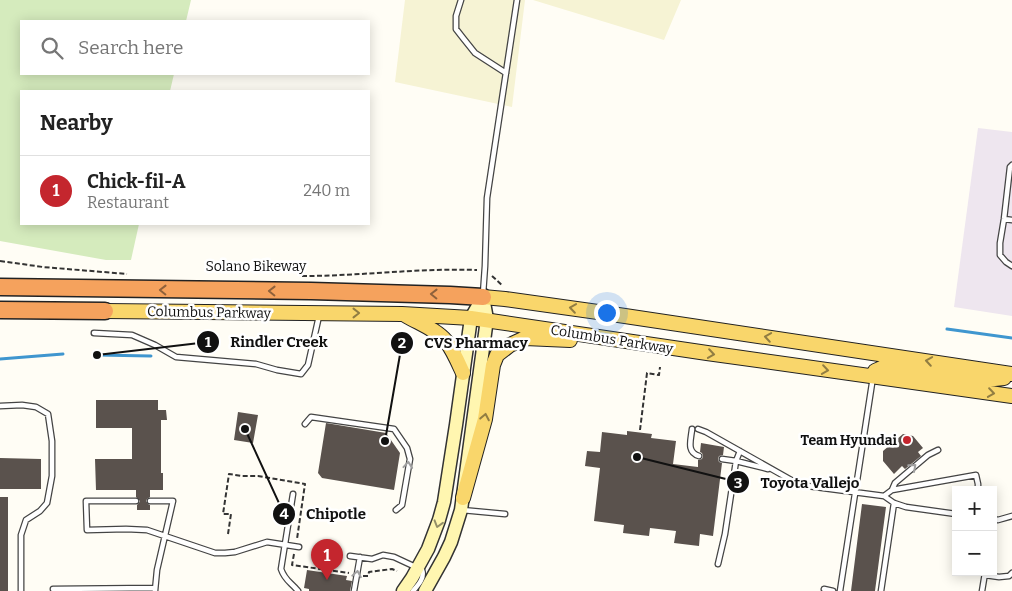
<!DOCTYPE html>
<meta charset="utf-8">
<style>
body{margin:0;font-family:Bitter,serif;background:#f2f2f2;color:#222}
.controls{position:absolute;right:15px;bottom:15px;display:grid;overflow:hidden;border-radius:0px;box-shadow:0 2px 12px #0003}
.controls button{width:45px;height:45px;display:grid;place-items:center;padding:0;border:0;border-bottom:1px solid #e0e0e0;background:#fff;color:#222;font:25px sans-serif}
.you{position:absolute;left:606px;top:312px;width:18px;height:18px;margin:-12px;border:4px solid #fff;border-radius:50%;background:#1a73e8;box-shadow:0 0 0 8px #1a73e833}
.badge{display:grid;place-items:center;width:32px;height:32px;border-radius:50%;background:#c4262e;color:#fff;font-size:16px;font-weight:700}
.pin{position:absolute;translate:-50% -41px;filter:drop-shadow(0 1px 2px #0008)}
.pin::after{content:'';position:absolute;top:26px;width:18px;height:15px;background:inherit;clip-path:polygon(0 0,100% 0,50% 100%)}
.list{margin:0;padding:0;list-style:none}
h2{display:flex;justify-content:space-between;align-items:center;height:65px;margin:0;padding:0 20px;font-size:21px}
h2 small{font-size:16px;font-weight:400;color:#767676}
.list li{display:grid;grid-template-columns:32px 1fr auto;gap:15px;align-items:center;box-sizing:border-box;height:70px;padding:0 20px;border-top:1px solid #e0e0e0}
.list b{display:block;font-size:19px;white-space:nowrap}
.list p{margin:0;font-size:16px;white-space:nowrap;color:#767676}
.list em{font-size:16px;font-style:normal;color:#767676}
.icon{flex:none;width:28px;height:28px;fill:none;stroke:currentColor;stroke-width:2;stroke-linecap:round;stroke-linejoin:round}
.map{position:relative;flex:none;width:1012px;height:591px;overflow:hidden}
.search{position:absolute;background:#fff;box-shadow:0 2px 12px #0003;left:20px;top:20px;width:350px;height:55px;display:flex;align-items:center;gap:12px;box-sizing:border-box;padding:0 18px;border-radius:0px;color:#767676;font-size:19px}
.panel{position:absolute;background:#fff;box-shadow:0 2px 12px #0003;left:20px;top:90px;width:350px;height:135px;border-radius:0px}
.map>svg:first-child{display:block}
.industrial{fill:#eee6ef}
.farmland{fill:#f6f3d4}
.green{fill:#d5ebbd}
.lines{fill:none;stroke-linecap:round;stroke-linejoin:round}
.stream{stroke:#3f96cf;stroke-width:3}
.building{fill:#5a524d}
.lane-casing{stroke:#444;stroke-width:7}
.secondary-casing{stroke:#333;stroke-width:15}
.primary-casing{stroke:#222;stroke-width:16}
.highway-casing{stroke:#222;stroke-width:19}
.path{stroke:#333;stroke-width:2;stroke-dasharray:5 2.5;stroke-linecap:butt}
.lane{stroke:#fff;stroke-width:4.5}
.secondary{stroke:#fff6b0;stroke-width:12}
.primary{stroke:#f9d66b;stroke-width:14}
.highway{stroke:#f5a25d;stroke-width:16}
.oneway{stroke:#8e613b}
.oneway2{stroke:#917d42}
.oneway3{stroke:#a0a0a0}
.oneway4{stroke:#948f68}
.poi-dot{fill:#c4262e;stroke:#fff;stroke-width:2}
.labels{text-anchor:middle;stroke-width:5;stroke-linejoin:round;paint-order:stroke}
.street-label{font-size:14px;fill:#111;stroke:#fff}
.poi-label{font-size:14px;font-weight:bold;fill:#111;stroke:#fff;text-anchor:end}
.leader{fill:none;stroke:#111;stroke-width:2}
.callout-dot{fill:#111;stroke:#fff;stroke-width:2}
.mark-label{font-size:15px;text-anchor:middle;font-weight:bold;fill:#fff}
.callout-label{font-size:15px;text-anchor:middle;font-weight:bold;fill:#111;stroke:#fff;stroke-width:5;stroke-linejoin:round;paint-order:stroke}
</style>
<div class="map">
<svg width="1012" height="591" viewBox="0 0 1012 591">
<rect width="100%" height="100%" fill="#fffdf5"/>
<path class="industrial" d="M978,128L1012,132V316L954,307Z"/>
<path class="farmland" d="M405,0H525L512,107L395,82Z
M533,0H681L664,40Z"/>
<path class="green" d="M0,0H191L186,21H21V74H174L170,91H21V224H139L131,260H106L0,241Z"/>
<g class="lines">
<path class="stream" d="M947,329L1012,338
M97,355L151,356
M0,359L63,354"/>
</g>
<path class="building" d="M96,400H158V410H166L167,420H161V473H163V490H150V497L147,499L146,501L148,504L150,505V510H137V505L139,503L140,501L136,497V490H96L95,459H132V428H96Z
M238,412L258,415L253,443L234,440Z
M326,423L386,433L400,453L394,490L322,478L318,473Z
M627,431L652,434L651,438L676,441L673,464L698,467V460L702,459L703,456L702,453L700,452L701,443L724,447L723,455L719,456L718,459L719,462L722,463L713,536L700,534L699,546L674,543L676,531L650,528L649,536L623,533L624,525L594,521L600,468L585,466L587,451L600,452L602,432L627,435Z
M903,434L913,436L923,448L918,452L921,456L905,469L902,466L894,474L883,461V451Z
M0,458L41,459V489H0Z
M0,497H8V591H0Z
M862,504L886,507L875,591H851Z
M307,570L347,576L346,580L352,581L350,591H309V589L304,588Z"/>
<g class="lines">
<g class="lane-casing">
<path id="lane" d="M461,0L456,16V29L463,38L475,53L506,73
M1012,165L1010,167L1004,219L1000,243V255L1006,262L1012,266
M1004,219L1012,220
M483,294L485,266L487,198L517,0
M94,333L132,335L155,345L176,357L256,364L277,370L301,374L308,365L319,316
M0,406L22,405L36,407L48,414L52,441V476L47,503L40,511L26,520L21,535V591
M305,424L311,417L394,429L407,448L410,459L402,505L396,510
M692,429C691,440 686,452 699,456
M698,429L706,432L800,485L884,496L892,490L976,475L978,484V490
M722,459L736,461L768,469
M892,490L895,483L928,455L938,450
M293,494L281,569C285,581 291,582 298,591
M884,496L894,503L906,507L956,514
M136,501H86L87,530L126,529L147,530L215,553H225L235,552L267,542L299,547
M150,501H173L157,570L155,591
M462,510L505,514
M993,519L998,520L1012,516
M350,556L372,559L383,555L394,557L422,570C425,578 418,585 413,591
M718,564L725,534L736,461L740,451
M985,575L999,577L1009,576L1012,573
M53,589L155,588
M824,589L833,591
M354,591L360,557
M840,591L873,377
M881,591L894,503
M982,591L985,573"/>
</g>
<g class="secondary-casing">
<path id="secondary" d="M403,591L412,578L428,549L439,520L444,502L456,425L471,318L483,297
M425,591L444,557L451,542L461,510L487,319L483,297"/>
</g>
<g class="primary-casing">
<path id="primary" d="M483,297L505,299L605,313L1012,374
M105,311L402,314L471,318L707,353L1012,396
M405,315C418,323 436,329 446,341C453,350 458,362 463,373
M873,376L875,371L884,367L985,380L1004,378
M463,498L485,419L493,365L497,355L510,345L525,338L570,340"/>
</g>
<g class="highway-casing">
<path id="highway" d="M0,287L311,291L450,295L483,297
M0,310L105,311"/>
</g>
<path class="path" d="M0,261L43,267L127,274
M302,276C360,276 418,268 477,270
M492,276L503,286
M640,430L647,373L659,375L660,367
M228,534L231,514H223L229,474L242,476H258L305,484L297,539
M294,554L292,565L349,573
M363,576H368L369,572L392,569L397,571"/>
<use href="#lane" class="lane"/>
<use href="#secondary" class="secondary"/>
<use href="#primary" class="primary"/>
<use href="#highway" class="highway"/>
</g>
<defs><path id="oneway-chevron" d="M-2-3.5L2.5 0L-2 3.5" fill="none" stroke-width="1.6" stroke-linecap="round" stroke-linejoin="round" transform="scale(1.25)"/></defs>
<g class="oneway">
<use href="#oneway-chevron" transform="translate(163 290) rotate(-179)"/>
<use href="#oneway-chevron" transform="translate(272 291) rotate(-179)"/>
<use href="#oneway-chevron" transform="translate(434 294) rotate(-179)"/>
</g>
<g class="oneway2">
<use href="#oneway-chevron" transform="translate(573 308) rotate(-172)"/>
<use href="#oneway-chevron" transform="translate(356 313)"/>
<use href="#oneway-chevron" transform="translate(768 337) rotate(-171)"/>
<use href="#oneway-chevron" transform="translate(711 354) rotate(8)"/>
<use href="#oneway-chevron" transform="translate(929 361) rotate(-171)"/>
<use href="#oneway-chevron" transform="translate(825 370) rotate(8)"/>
<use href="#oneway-chevron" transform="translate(991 393) rotate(8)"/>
<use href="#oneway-chevron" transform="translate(485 417) rotate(-79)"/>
</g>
<g class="oneway3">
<use href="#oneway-chevron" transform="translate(408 465) rotate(-85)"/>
<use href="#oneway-chevron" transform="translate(913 467) rotate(-41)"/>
<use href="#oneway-chevron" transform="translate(357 574) rotate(-80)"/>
</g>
<use class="oneway4" href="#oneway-chevron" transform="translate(438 524) rotate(107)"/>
<circle class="poi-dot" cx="907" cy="440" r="5"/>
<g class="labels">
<g class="street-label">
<text x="256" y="271">Solano Bikeway</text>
<text transform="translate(209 312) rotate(1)" y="5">Columbus Parkway</text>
<text transform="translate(612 339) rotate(9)" y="5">Columbus Parkway</text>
</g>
<g class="poi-label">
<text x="897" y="445">Team Hyundai</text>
</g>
</g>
<path class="leader" d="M97 355L208 342M385 441L402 343M637 457L738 482M245 429L284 514"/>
<g class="callout-dot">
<circle cx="97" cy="355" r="5"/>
<circle cx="385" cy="441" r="5"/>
<circle cx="637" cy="457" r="5"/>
<circle cx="245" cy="429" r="5"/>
<circle cx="208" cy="342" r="12"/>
<circle cx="402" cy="343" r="12"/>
<circle cx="738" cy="482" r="12"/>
<circle cx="284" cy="514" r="12"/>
</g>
<g class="mark-label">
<text x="208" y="347">1</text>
<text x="402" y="348">2</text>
<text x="738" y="488">3</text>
<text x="284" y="519">4</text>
</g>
<g class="callout-label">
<text x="279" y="347">Rindler Creek</text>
<text x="476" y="348">CVS Pharmacy</text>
<text x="810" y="488">Toyota Vallejo</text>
<text x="336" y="519">Chipotle</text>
</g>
</svg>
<div class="controls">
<button>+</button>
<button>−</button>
</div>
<div class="you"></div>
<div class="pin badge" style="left:327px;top:580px">1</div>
<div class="search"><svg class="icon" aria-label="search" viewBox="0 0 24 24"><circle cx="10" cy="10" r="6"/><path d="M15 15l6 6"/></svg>Search here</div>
<section class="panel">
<h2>Nearby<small></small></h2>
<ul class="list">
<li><span class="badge">1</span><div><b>Chick-fil-A</b><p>Restaurant</p></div><em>240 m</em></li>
</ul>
</section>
</div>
